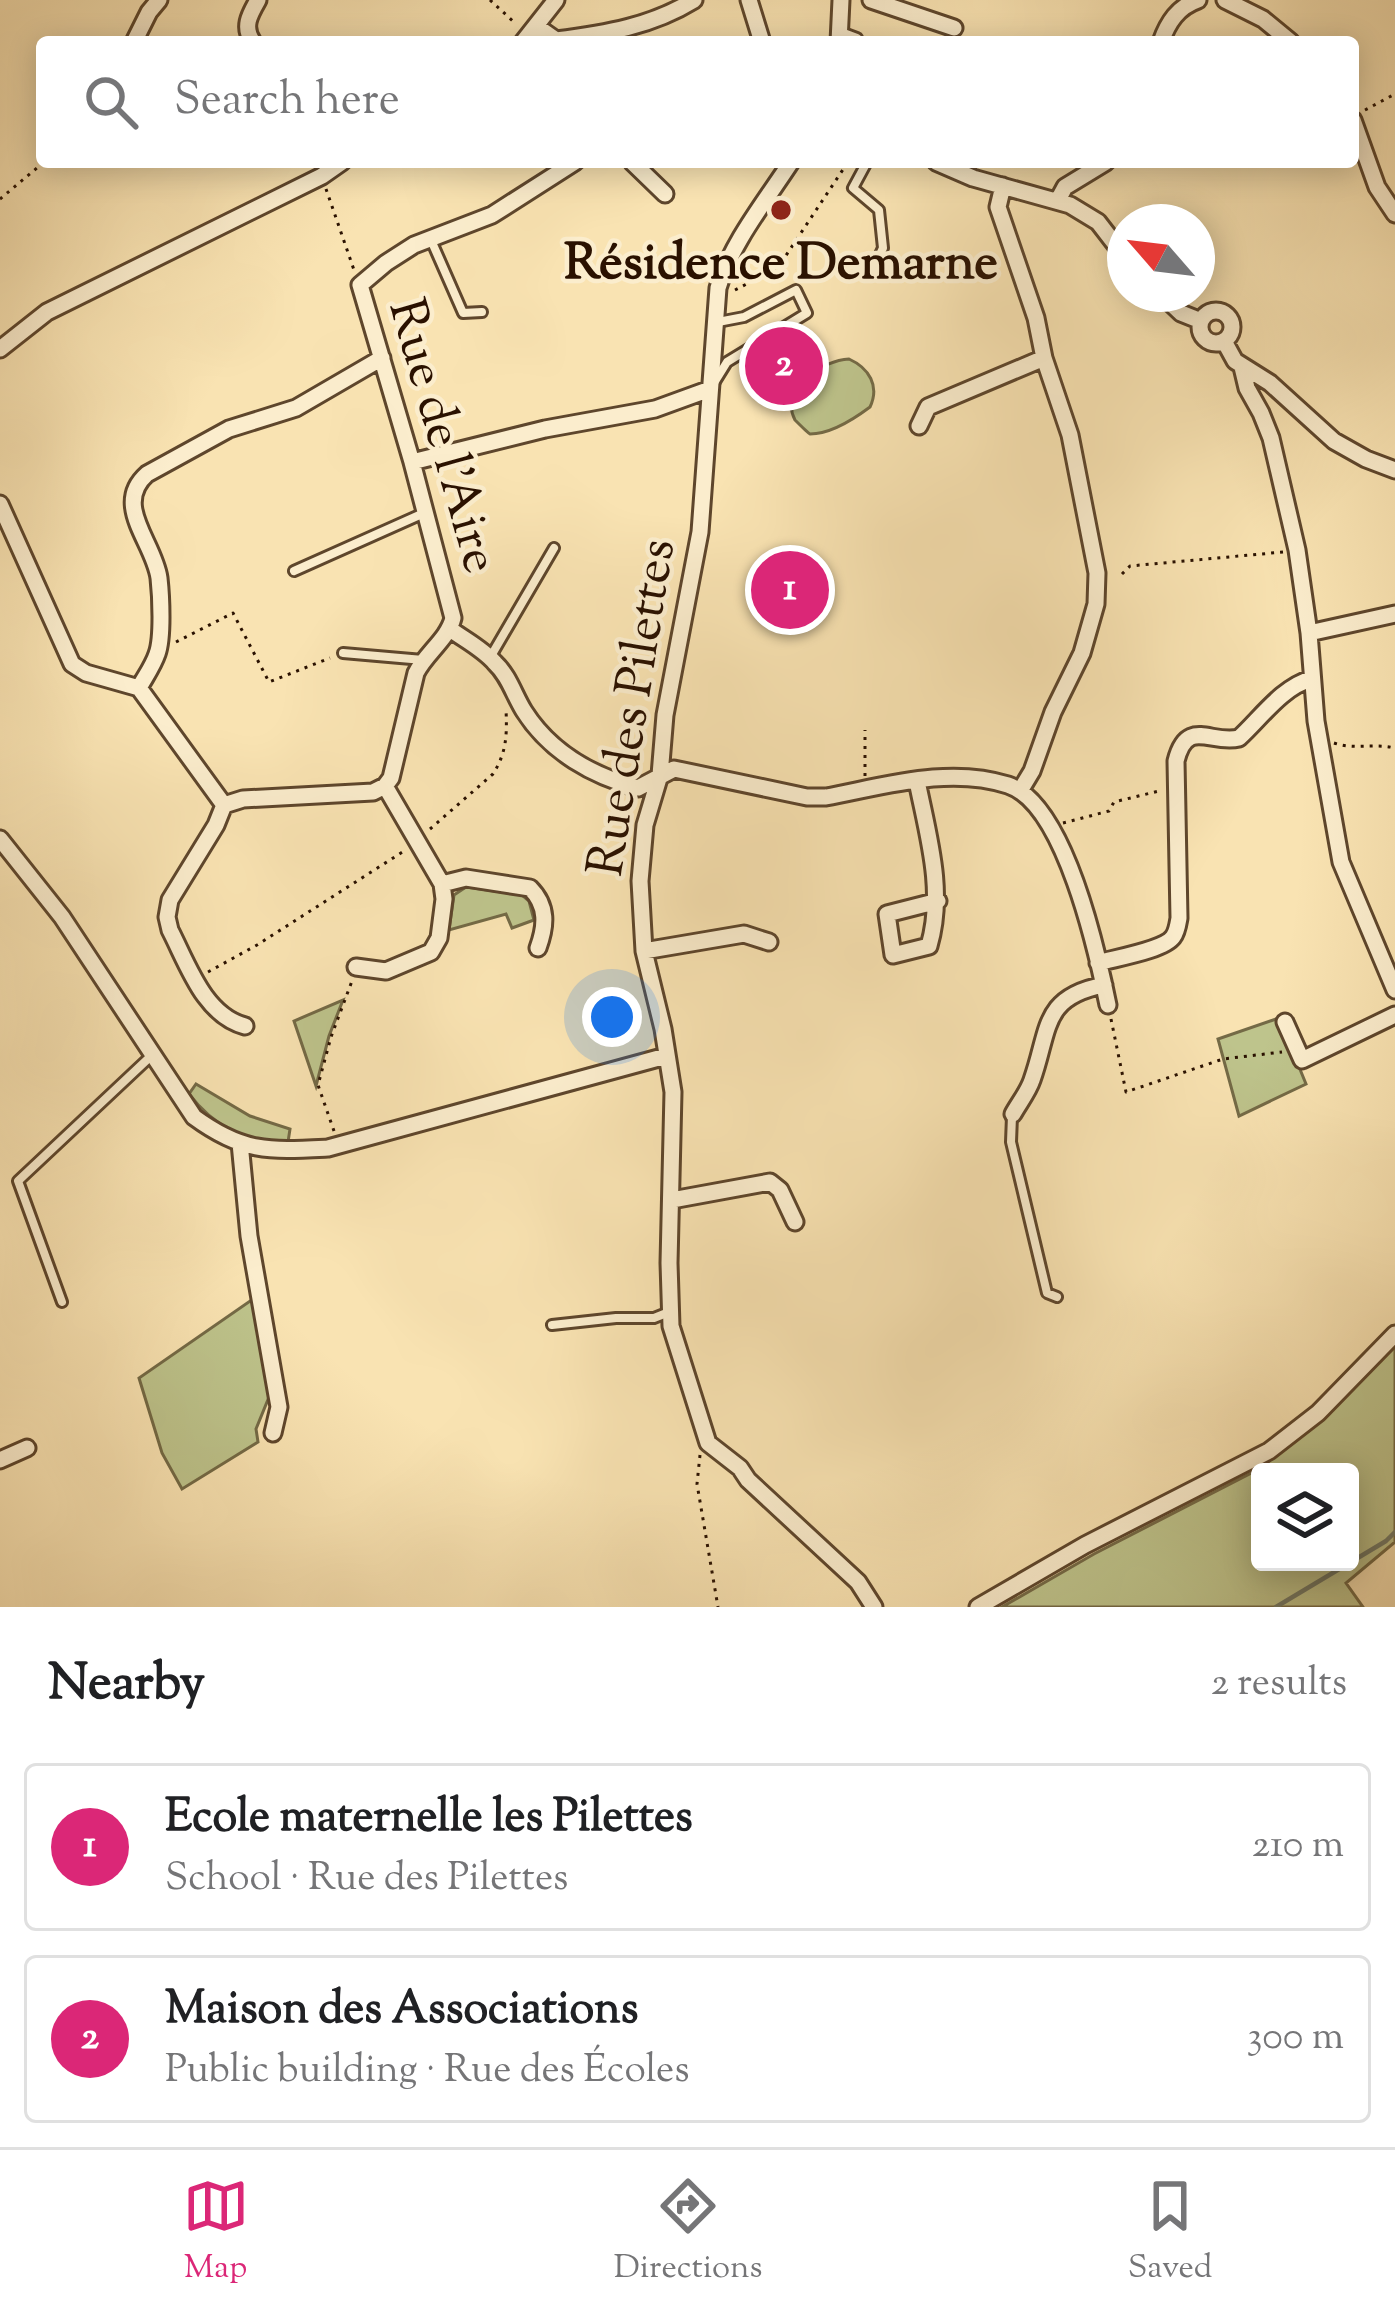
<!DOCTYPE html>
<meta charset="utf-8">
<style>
body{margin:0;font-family:"Sorts Mill Goudy",serif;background:#f6f6f6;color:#202124}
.controls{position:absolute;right:36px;bottom:36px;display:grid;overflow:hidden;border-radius:12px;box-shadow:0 6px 30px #0003}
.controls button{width:108px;height:108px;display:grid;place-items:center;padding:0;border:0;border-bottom:3px solid #e0e0e0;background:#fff;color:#202124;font:60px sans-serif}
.compass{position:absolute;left:1107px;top:204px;width:108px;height:108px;border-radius:50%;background:#fff;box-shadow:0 6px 30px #0003;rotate:298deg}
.you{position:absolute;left:612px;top:1017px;width:42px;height:42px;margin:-30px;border:9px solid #fff;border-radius:50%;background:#1a73e8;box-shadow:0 0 0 18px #1a73e833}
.badge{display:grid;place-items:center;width:78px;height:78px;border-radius:50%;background:#db2777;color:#fff;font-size:39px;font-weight:700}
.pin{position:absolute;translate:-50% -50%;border:6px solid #fff;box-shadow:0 3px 12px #0006}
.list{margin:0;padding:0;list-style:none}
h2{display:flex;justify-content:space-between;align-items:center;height:156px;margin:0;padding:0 48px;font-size:51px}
h2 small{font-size:39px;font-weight:400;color:#757577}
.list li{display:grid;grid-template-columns:78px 1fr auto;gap:36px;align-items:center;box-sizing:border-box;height:168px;margin:0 24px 24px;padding:0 24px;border:3px solid #e0e0e0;border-radius:12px}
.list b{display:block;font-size:45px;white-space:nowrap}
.list p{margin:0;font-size:39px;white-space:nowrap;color:#757577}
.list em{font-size:39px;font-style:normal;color:#757577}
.icon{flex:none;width:66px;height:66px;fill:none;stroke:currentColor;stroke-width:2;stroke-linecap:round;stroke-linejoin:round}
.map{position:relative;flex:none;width:1395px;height:1607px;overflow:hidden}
.search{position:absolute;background:#fff;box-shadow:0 6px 30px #0003;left:36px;right:36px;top:36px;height:132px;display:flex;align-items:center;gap:30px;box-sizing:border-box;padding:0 42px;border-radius:12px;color:#757577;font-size:45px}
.sheet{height:540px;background:#fff}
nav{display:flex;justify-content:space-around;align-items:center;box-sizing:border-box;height:168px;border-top:3px solid #e0e0e0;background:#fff;font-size:33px;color:#757577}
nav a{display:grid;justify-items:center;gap:6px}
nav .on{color:#db2777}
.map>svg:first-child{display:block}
.green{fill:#bec48c;stroke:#746a46;stroke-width:3;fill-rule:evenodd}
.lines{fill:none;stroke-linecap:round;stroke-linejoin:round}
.stream{stroke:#707968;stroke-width:4.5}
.lane-casing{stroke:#5e462c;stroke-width:14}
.street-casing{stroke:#5e462c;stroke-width:21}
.path{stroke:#2a1100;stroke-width:3;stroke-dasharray:3 6;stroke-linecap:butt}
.lane{stroke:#fbedcd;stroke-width:8}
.street{stroke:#fbedcd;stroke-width:15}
.poi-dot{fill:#8f2418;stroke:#fbedcd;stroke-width:4.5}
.labels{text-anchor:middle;stroke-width:9;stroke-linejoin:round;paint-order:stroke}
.poi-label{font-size:51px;font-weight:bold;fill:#2a1100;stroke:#fbedcd}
.street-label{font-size:51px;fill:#2a1100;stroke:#fbedcd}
</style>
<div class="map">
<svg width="1395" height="1607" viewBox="0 0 1395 1607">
<rect width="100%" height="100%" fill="#f9e3b2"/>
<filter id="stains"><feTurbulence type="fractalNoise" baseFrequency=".00167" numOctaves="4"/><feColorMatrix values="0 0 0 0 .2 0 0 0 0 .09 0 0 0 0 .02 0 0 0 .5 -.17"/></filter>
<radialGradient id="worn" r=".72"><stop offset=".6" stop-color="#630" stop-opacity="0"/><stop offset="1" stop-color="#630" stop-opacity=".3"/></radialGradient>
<path class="green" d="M849,359C869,368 880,386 870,407C854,419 830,434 810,434C808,433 796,421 795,420C778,388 824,360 849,359Z
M466,887L522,895L529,901L534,920L512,928L506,914L449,930L454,895Z
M343,1000L329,1036L316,1086L294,1021Z
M1279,1018L1306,1084L1239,1116L1218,1039Z
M196,1084L250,1116L290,1129L288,1142C248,1145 213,1126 189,1094Z
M253,1299L269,1397L256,1429L258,1442L182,1489L162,1453L139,1378Z
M1395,1340V1542L1346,1583L1363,1607H1002L1094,1554L1263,1467ZM1260,1472H1350V1562H1260Z"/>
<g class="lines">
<path class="stream" d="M1276,1607L1386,1541L1395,1532"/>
<g class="lane-casing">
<path id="lane" d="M841,32L857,38L856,42
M867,162L853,188L879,210L883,248L870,276
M431,240L463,313L482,312
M714,383L727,362L807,313L796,290L744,317L718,322
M294,571L424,513
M343,653L423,660
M491,656L554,548
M1012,1116L1011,1142L1047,1293L1057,1297
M62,1302L18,1181L151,1056
M552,1325L616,1318H654L669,1312"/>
</g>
<g class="street-casing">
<path id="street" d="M749,0L762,42
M871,0L954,28
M1225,0L1263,19L1291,42
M536,26L556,40C605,34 652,26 694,0
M134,42L149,12L159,0
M253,42C242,27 250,14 258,0
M523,42L556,0
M839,42L841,0
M1161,42C1168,22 1178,7 1198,0
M1353,120L1377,187L1395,214
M632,162L665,194
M791,162C765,202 732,242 718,288L700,532L665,715L660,775L645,825L640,881L644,951L663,1029L673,1092L669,1263L671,1326L708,1443L740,1468L748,1480L858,1582L874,1607
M936,162L973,178L1070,205L1098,222L1125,257
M1003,186L998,207L1036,318L1044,358L1070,435L1097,573L1096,604L1082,653L1053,712L1032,771L1020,791
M1058,200L1065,187L1106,162
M1161,294L1181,313L1201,321
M1200 327a16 16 0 1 1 32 0a16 16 0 1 1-32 0Z
M1224,341L1235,361L1270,383L1334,441L1366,459L1395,470
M0,349L47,312L322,176L342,162
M1242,367L1247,388L1261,413L1271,438L1297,550L1309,633L1316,721L1341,862L1395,990
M919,426L928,407L1044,358
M412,462L545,429L655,409L710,389
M0,504L72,664L86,673L139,688L224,805L216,825L170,900L167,917L170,930C188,965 204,1015 245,1026
M450,629C465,640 483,649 495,663C509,676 514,695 524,711C550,752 593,776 638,788L674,769L807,797H826C885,786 949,766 1008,785C1065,804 1097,951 1108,1005
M1309,633L1395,614
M139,688C145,677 153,666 157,654C163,638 161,596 159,578C154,542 112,505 147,474L229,429L296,408L382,358
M917,781C928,836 945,891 929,946L893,955L887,914L938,901
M224,805L243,799L373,792L385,786L391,778L416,673C426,653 448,639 453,618L412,462L360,285L386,263L414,245L492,215L575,162
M0,839L62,917L194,1117C243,1153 269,1151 328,1148L666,1056
M442,884L466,878L530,888C548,906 546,926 538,948
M644,951L744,934L769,942
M1098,963C1115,958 1164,950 1173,937C1177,932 1178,924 1179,918L1176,761C1187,717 1211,745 1239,738C1260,719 1282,687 1311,679
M356,967L386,971L431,952L439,938L444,899L442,884L385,786
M1285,1022L1302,1060L1395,1015
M1013,1114C1019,1103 1028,1092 1032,1080C1050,1030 1041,997 1104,985
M240,1143L249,1236L279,1407L273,1433
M672,1200L770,1182L780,1190L795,1222
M0,1460L27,1448
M978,1607L1085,1545L1269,1451L1318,1413L1395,1334"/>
</g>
<path class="path" d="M490,0L515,23
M1365,110L1395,94
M326,189L354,270
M0,199L44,162
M735,290L770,272L781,263L848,162
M1122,574L1130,566L1283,552
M176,642L233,613L269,682L330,658
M1334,743C1355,750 1374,743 1395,748
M865,776V730
M1063,823L1109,811L1114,802L1159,791
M430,829L493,774C507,752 507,734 506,709
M208,972L257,945L404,851
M1111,1019L1126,1092L1223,1059L1282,1052
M334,1131L318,1085L331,1037L352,981
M700,1455L697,1484L718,1607"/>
<use href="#lane" class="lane"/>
<use href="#street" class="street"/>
</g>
<circle class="poi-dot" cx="781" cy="210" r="12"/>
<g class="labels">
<g class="poi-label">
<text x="781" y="278">Résidence Demarne</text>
</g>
<g class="street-label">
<text transform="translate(446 435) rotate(74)" y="18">Rue de l'Aire</text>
<text transform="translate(629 707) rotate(-81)" y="18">Rue des Pilettes</text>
</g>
</g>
<rect width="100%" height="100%" filter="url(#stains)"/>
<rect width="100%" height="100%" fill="url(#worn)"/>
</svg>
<div class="controls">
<button><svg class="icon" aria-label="layers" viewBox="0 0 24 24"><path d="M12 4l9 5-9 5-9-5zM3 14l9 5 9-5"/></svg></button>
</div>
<svg class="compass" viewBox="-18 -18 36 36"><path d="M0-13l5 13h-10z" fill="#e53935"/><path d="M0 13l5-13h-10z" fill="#757577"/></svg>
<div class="you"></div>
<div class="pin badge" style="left:790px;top:590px">1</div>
<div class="pin badge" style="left:784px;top:366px">2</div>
<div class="search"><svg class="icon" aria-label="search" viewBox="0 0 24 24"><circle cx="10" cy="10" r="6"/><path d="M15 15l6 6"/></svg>Search here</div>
</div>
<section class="sheet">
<h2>Nearby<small>2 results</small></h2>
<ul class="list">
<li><span class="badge">1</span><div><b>Ecole maternelle les Pilettes</b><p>School · Rue des Pilettes</p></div><em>210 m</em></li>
<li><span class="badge">2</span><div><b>Maison des Associations</b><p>Public building · Rue des Écoles</p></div><em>300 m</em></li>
</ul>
</section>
<nav>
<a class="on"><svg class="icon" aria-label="map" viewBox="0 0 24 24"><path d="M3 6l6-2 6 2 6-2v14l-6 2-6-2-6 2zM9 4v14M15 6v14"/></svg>Map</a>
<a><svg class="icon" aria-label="directions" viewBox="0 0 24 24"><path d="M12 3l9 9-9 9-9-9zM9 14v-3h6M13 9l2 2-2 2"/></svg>Directions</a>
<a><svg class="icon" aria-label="saved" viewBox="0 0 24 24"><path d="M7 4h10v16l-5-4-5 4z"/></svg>Saved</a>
</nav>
